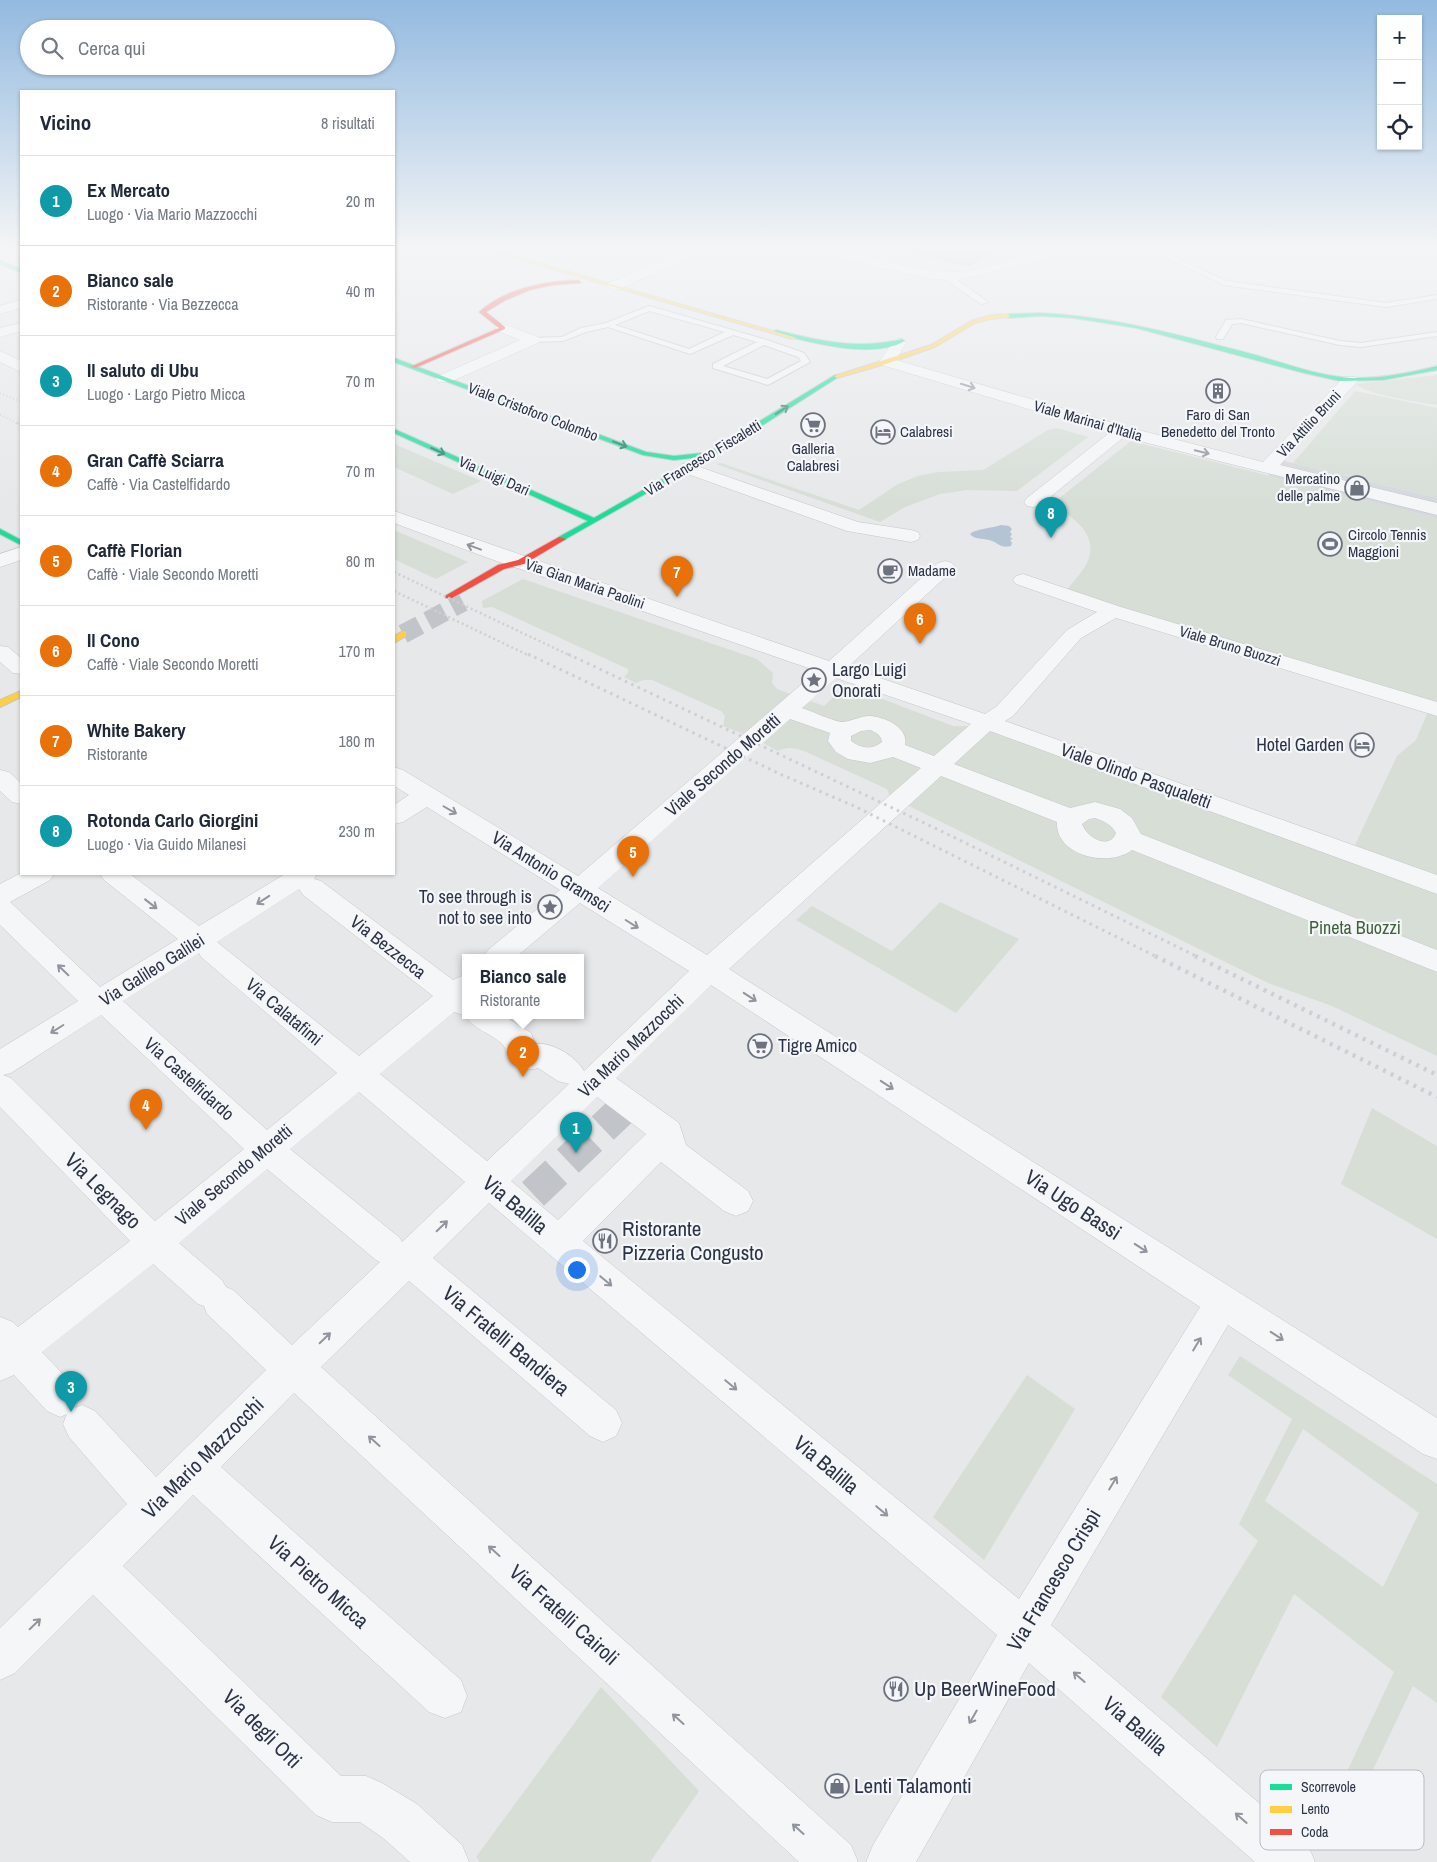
<!DOCTYPE html>
<html lang="it">
<meta charset="utf-8">
<style>
body{margin:0;font-family:"Archivo Narrow",sans-serif;background:#f2f2f3;color:#1f2937}
.controls{position:absolute;right:15px;top:15px;display:grid;overflow:hidden;border-radius:0px;box-shadow:0 1px 4px #0004}
.controls button{width:45px;height:45px;display:grid;place-items:center;padding:0;border:0;border-bottom:1px solid #e0e1e3;background:#fff;color:#1f2937;font:25px sans-serif}
.you{position:absolute;left:576px;top:1269px;width:18px;height:18px;margin:-12px;border:4px solid #fff;border-radius:50%;background:#1a73e8;box-shadow:0 0 0 8px #1a73e833}
.badge{display:grid;place-items:center;width:32px;height:32px;border-radius:50%;background:#b45309;color:#fff;font-size:16px;font-weight:700}
.pin{position:absolute;translate:-50% -41px;filter:drop-shadow(0 1px 2px #0008)}
.pin::after{content:'';position:absolute;top:26px;width:18px;height:15px;background:inherit;clip-path:polygon(0 0,100% 0,50% 100%)}
.popup{position:absolute;left:462px;top:954px;width:122px;height:65px;box-sizing:border-box;display:grid;place-content:center;border-radius:0px;background:#fff;filter:drop-shadow(0 1px 4px #0005);font-size:16px;white-space:nowrap;color:#747a83}
.popup b{font-size:19px;color:#1f2937}
.popup::after{content:'';position:absolute;left:50%;top:100%;margin-left:-10px;border:10px solid transparent;border-top-color:#fff}
.list{margin:0;padding:0;list-style:none}
h2{display:flex;justify-content:space-between;align-items:center;height:65px;margin:0;padding:0 20px;font-size:21px}
h2 small{font-size:16px;font-weight:400;color:#747a83}
.list li{display:grid;grid-template-columns:32px 1fr auto;gap:15px;align-items:center;box-sizing:border-box;height:90px;padding:0 20px;border-top:1px solid #e0e1e3}
.list b{display:block;font-size:19px;white-space:nowrap}
.list p{margin:0;font-size:16px;white-space:nowrap;color:#747a83}
.list em{font-size:16px;font-style:normal;color:#747a83}
.icon{flex:none;width:28px;height:28px;fill:none;stroke:currentColor;stroke-width:2;stroke-linecap:round;stroke-linejoin:round}
.map{position:relative;flex:none;width:1437px;height:1862px;overflow:hidden}
.search{position:absolute;background:#fff;box-shadow:0 1px 4px #0004;left:20px;top:20px;width:375px;height:55px;display:flex;align-items:center;gap:12px;box-sizing:border-box;padding:0 18px;border-radius:28px;color:#747a83;font-size:19px}
.panel{position:absolute;background:#fff;box-shadow:0 1px 4px #0004;left:20px;top:90px;width:375px;height:785px;border-radius:0px}
.map>svg:first-child{display:block}
.built{fill:#d4d7dd}
.green{fill:#d6ded6;fill-rule:evenodd}
.water{fill:#b4c4d5}
.lines{fill:none;stroke-linecap:round;stroke-linejoin:round}
.street-tunnel{stroke:#c1c4c9;stroke-width:32;stroke-dasharray:32 16;stroke-linecap:butt}
.secondary-tunnel{stroke:#c1c4c9;stroke-width:19;stroke-dasharray:19 9;stroke-linecap:butt}
.lane-casing{stroke:#c4c6c8;stroke-width:2}
.street-casing{stroke:#c4c6c8;stroke-width:1}
.fast-casing{stroke:#c4c6c8;stroke-width:2}
.slow-casing{stroke:#c4c6c8;stroke-width:2}
.jam-casing{stroke:#c4c6c8;stroke-width:2}
.lane{fill:#f5f6f7;fill-rule:evenodd}
.street{fill:#f5f6f7;fill-rule:evenodd}
.fast{fill:#16e098;fill-rule:evenodd}
.slow{fill:#ffcf43;fill-rule:evenodd}
.jam{fill:#f24e42;fill-rule:evenodd}
.rail-far3{stroke:#cecfd2;stroke-width:2;stroke-dasharray:1 2.5;stroke-linecap:butt}
.rail-far2{stroke:#cecfd2;stroke-width:2.5;stroke-dasharray:2 3;stroke-linecap:butt}
.rail-far1{stroke:#cecfd2;stroke-width:3;stroke-dasharray:2.5 4.5;stroke-linecap:butt}
.rail{stroke:#cecfd2;stroke-width:4.5;stroke-dasharray:3 5.5;stroke-linecap:butt}
.oneway{stroke:#90959e}
.oneway2{stroke:#22816a}
.labels{text-anchor:middle;stroke-width:4.5;stroke-linejoin:round;paint-order:stroke}
.far-street-label{font-size:15px;fill:#2b3445;stroke:#f4f6f9}
.far-poi-label{font-size:15px;fill:#2b3445;stroke:#f4f6f9;text-anchor:start}
.poi-label{font-size:18px;fill:#2b3445;stroke:#f4f6f9;text-anchor:start}
.street-label{font-size:18px;fill:#2b3445;stroke:#f4f6f9}
.park-label{font-size:18px;fill:#3f6138;stroke:#f4f6f9}
.near-street-label{font-size:21px;fill:#2b3445;stroke:#f4f6f9}
.near-poi-label{font-size:21px;fill:#2b3445;stroke:#f4f6f9;text-anchor:start}
.key{fill:#f4f6f9;stroke:#b8bcc3;stroke-width:1}
.key-label{font-size:14px;fill:#2b3445}
</style>
<div class="map">
<svg width="1437" height="1862" viewBox="0 0 1437 1862">
<rect width="100%" height="100%" fill="#e6e8ea"/>
<path class="built" d="M1280,460L1437,498V518L1268,476Z"/>
<path class="green" d="M1437,375V405C1420,402 1367,395 1356,384Z
M1355,391L1437,408V498L1293,463Z
M1057,428L1088,437L1017,491L967,490L940,494L905,507L880,522L716,464L721,463L859,510L898,484L918,476L939,472L983,470L1048,430Z
M1131,441L1437,518V1056L1332,1006L1268,983L907,805L902,798L889,795L887,789L804,751C795,748 787,746 778,751L754,738L723,726L725,716L721,711L652,680H643L636,683L624,677L628,673V669L492,607L483,608L482,601L523,579L757,659L773,673L772,683L777,689L824,706L846,685L953,726L1020,727L1354,847L1397,756L1416,740L1430,707L1064,594C1071,583 1085,571 1089,558C1097,532 1071,516 1052,504Z
M394,444L481,481L453,494L394,467Z
M394,530L468,562L436,579L394,559Z
M940,902L1019,939L956,1013L796,920L812,906L892,951Z
M1372,1108L1437,1146V1239L1341,1184Z
M1240,1356L1437,1484V1703L1413,1686L1336,1847L1318,1833L1394,1672L1294,1594L1217,1747L1161,1697L1258,1541L1239,1524L1292,1419L1228,1375ZM1303,1429L1419,1513L1383,1587L1265,1501Z
M1027,1375L1075,1409L984,1560L933,1517Z
M601,1687L699,1791L650,1862H480L476,1857Z"/>
<path class="water" d="M880,246H1005L968,267Z
M1001,525L1009,526L1012,529L1010,532L1012,534L1010,537L1013,539L1010,540L1012,543L1011,546C1000,549 998,542 989,540C982,538 975,540 970,534C975,529 993,528 1001,525Z"/>
<g class="lines">
<path class="street-tunnel" d="M533,1194L625,1107"/>
<path class="secondary-tunnel" d="M403,634L463,602"/>
<g class="lane-casing">
<path id="lane" d="M1143,246H1151L1226,281L1386,303L1437,295V299L1386,307L1224,285Z
M943,274H949L988,302L981,304L943,278Z
M649,306L767,340L804,353L810,362L768,385L713,368V364L757,342L733,335L690,354L608,327L586,332L563,341L533,342L529,340L533,338L562,337L581,328L606,323ZM649,311L725,332L689,349L615,325ZM764,345L798,357L801,361L767,379L723,366Z
M1241,319L1340,341L1361,343L1437,332V336L1361,347L1340,345L1241,323L1232,324L1223,339H1217L1216,337L1226,320Z"/>
</g>
<g class="street-casing">
<path id="street" d="M695,246H711L709,249L619,289L614,290L607,286L609,283Z
M794,246C849,246 900,271 955,272C968,272 983,266 996,263C1031,255 1068,244 1104,246L1098,250L1042,260L958,280L933,279L800,250L796,249Z
M21,300V308L0,314V306Z
M21,323V331L0,337V328Z
M503,324L538,337L540,340L538,343L450,382H438L436,379L438,376L520,340L498,331L496,328L498,325Z
M899,339L904,340L906,343L896,360L1127,427L1263,462L1344,377H1356L1358,380L1356,383L1280,465L1437,503V515C1333,489 1228,464 1124,437L1039,506L1033,507L1027,506L1024,502L1027,498L1109,433L882,365L879,362L894,340Z
M0,351L21,361V372L0,362Z
M688,463L858,522L911,530L918,532L920,536L918,540L911,542L847,531L682,472L679,468L682,464Z
M394,511L829,661L938,563L945,561L952,563L955,567L952,571L848,667L985,714L997,706L1067,630L1097,612L1016,584L1013,580L1016,576L1023,574L1121,607L1437,702V716L1116,618L1081,638L1013,716L1005,721L1437,875V894L990,731L954,764L1070,808L1095,802L1120,809L1132,818L1141,834L1437,950V972L1132,850C1109,868 1055,856 1057,822L941,776L729,969L1437,1418V1459L1423,1454L1228,1325L1051,1625L1308,1845L1315,1862H1255L1029,1663L916,1862H866L873,1845L997,1635L489,1203L433,1258L616,1410L622,1423L616,1436L603,1442L590,1436L409,1281L321,1367L851,1845L858,1862H799L294,1393L221,1467L461,1680L467,1696L461,1712L445,1718L429,1712L193,1495L123,1566L341,1776H366L382,1783L417,1804L462,1845L469,1862H410L383,1838L360,1822H332L316,1815L93,1595L15,1673L0,1680V1628L127,1504L69,1437L63,1424L67,1414L60,1417L47,1411L14,1375L0,1381V1317L13,1322L18,1327L130,1241L0,1107V1049L78,1001L0,925V884L21,873L54,874L50,880L10,902L100,987L178,939L104,880L100,874H130L199,926L285,874H317L314,879L321,881L453,980L466,974V1016H504L531,1033L535,1044C551,1041 577,1057 584,1071L689,971L580,903L515,958H483L487,951L560,890L427,807L403,822L394,824V805L409,795L394,786V767L403,770L578,876L817,671L488,558L394,523ZM836,678L971,724L934,756L905,745C909,727 884,717 870,716C860,716 852,721 843,722C834,722 812,711 802,708ZM790,719L830,733L828,741L836,752L848,759L870,763L893,757L921,768L707,955L598,888ZM870,730C877,733 881,735 882,742C872,750 861,749 851,741V736L861,731ZM1095,818C1104,821 1112,825 1116,833C1109,851 1086,837 1082,824L1089,819ZM299,889L303,895L433,996L359,1056L217,942ZM199,953L201,957L337,1073L267,1130L123,1001ZM711,985L1200,1307L1019,1599L583,1241L661,1162L724,1211L736,1216L748,1211L753,1201L748,1191L686,1145L679,1123L616,1078ZM454,1012L466,1016C475,1031 492,1033 503,1045C509,1052 506,1060 519,1067C526,1070 531,1070 538,1068L558,1081L569,1084L487,1161L380,1074ZM101,1015L244,1149L155,1221L11,1078L3,1075L11,1073ZM359,1092L465,1182L402,1242L400,1238L290,1149ZM597,1097L646,1134L558,1220L511,1181ZM267,1169L376,1260L380,1262L292,1345L233,1290L226,1287L222,1280L179,1243ZM153,1264L198,1304L204,1306L207,1314L266,1370L156,1477L95,1411L82,1405L75,1408L79,1398L73,1385L42,1352Z
M21,547V560L0,567V554Z
M0,646L8,647L21,658V674L13,673L0,662Z
M0,770L9,772L21,783V804L12,802L0,791Z"/>
</g>
<g class="fast-casing">
<path id="fast" d="M0,260L21,269V273L0,264Z
M1040,313C1112,316 1179,335 1248,353C1282,362 1316,376 1351,378C1380,379 1409,373 1437,366V370L1383,380L1340,381L1304,373L1136,328L1073,318L1040,316L1008,318L1005,316L1008,314Z
M776,330C819,341 858,350 902,339L905,341C872,360 809,342 774,333L773,332Z
M394,358L646,452L674,456L703,453L706,454L835,375L840,376L728,447L562,541L558,539L559,537L588,521L394,433V429L594,518L701,457L674,460L643,455L394,362Z
M0,529L21,540V545L0,534Z"/>
</g>
<g class="slow-casing">
<path id="slow" d="M473,246H480L797,338L792,339Z
M1008,314L1010,317L991,319L975,323L935,347L889,363L837,378L834,376L931,345L971,321L991,315Z
M403,631L406,632V636L394,643V636Z
M21,691V697L0,707V700Z"/>
</g>
<g class="jam-casing">
<path id="jam" d="M579,280L581,283L553,285L530,290L506,300L486,312L505,327V329L415,368L410,367L499,328L479,312C506,288 545,281 579,280Z
M559,537L566,539L524,564L504,569L452,598H446L445,596L498,565L518,560Z"/>
</g>
<use href="#lane" class="lane"/>
<use href="#street" class="street"/>
<use href="#fast" class="fast"/>
<use href="#slow" class="slow"/>
<use href="#jam" class="jam"/>
<path class="rail-far3" d="M0,393L21,402
M0,415L19,424"/>
<path class="rail-far2" d="M17,423L21,425
M394,572L571,656
M394,591L530,656"/>
<path class="rail-far1" d="M528,654L782,775L852,805L1157,957
M568,654L939,830L1198,957"/>
<path class="rail" d="M1155,956L1437,1097
M1195,956L1437,1075"/>
</g>
<defs><path id="oneway-shaft" d="M-6 0H5M1.5-3L5.5 0L1.5 3" fill="none" stroke-width="1.6" stroke-linecap="round" stroke-linejoin="round" transform="scale(1.25)"/></defs>
<g class="oneway">
<use href="#oneway-shaft" transform="translate(968 386) rotate(17)"/>
<use href="#oneway-shaft" transform="translate(1202 452) rotate(14)"/>
<use href="#oneway-shaft" transform="translate(474 547) rotate(-160)"/>
<use href="#oneway-shaft" transform="translate(450 810) rotate(30)"/>
<use href="#oneway-shaft" transform="translate(263 900) rotate(147)"/>
<use href="#oneway-shaft" transform="translate(151 904) rotate(38)"/>
<use href="#oneway-shaft" transform="translate(632 924) rotate(32)"/>
<use href="#oneway-shaft" transform="translate(63 970) rotate(-136)"/>
<use href="#oneway-shaft" transform="translate(750 997) rotate(33)"/>
<use href="#oneway-shaft" transform="translate(57 1029) rotate(148)"/>
<use href="#oneway-shaft" transform="translate(887 1085) rotate(33)"/>
<use href="#oneway-shaft" transform="translate(442 1226) rotate(-44)"/>
<use href="#oneway-shaft" transform="translate(1141 1248) rotate(33)"/>
<use href="#oneway-shaft" transform="translate(606 1281) rotate(40)"/>
<use href="#oneway-shaft" transform="translate(1277 1336) rotate(33)"/>
<use href="#oneway-shaft" transform="translate(325 1338) rotate(-44)"/>
<use href="#oneway-shaft" transform="translate(1197 1344) rotate(-59)"/>
<use href="#oneway-shaft" transform="translate(731 1385) rotate(40)"/>
<use href="#oneway-shaft" transform="translate(374 1441) rotate(-138)"/>
<use href="#oneway-shaft" transform="translate(1113 1483) rotate(-59)"/>
<use href="#oneway-shaft" transform="translate(882 1511) rotate(40)"/>
<use href="#oneway-shaft" transform="translate(494 1551) rotate(-138)"/>
<use href="#oneway-shaft" transform="translate(35 1624) rotate(-44)"/>
<use href="#oneway-shaft" transform="translate(1079 1677) rotate(-139)"/>
<use href="#oneway-shaft" transform="translate(973 1717) rotate(120)"/>
<use href="#oneway-shaft" transform="translate(678 1719) rotate(-138)"/>
<use href="#oneway-shaft" transform="translate(1241 1818) rotate(-139)"/>
<use href="#oneway-shaft" transform="translate(798 1829) rotate(-138)"/>
</g>
<g class="oneway2">
<use href="#oneway-shaft" transform="translate(782 410) rotate(-33)"/>
<use href="#oneway-shaft" transform="translate(620 444) rotate(21)"/>
<use href="#oneway-shaft" transform="translate(438 451) rotate(24)"/>
</g>
<linearGradient id="sky" x2="0" y2="1"><stop stop-color="#93bae0"/><stop offset="0.49" stop-color="#f4f5f6"/><stop offset="1" stop-color="#f4f5f6" stop-opacity="0"/></linearGradient>
<rect width="1437" height="506" fill="url(#sky)"/>
<defs>
<g id="building-ring" transform="scale(1.25)"><circle r="9.5" fill="#f4f6f9" stroke="#6c737f" stroke-width="1.5"/><path d="M-4-6H4V6H1V3H-1V6H-4ZM-2.5-4.3h1.7v1.8h-1.7ZM.8-4.3h1.7v1.8H.8ZM-2.5-1h1.7V.8h-1.7ZM.8-1h1.7V.8H.8Z" fill="#6c737f"/></g>
<g id="supermarket-ring" transform="scale(1.25)"><circle r="9.5" fill="#f4f6f9" stroke="#6c737f" stroke-width="1.5"/><path d="M-6-5.5h2.5l.6 2H6L4.5 2H-2.5L-4.4-4H-6ZM-1.5 3.2a1.3 1.3 0 1 0 .1 0ZM3 3.2a1.3 1.3 0 1 0 .1 0Z" fill="#6c737f"/></g>
<g id="hotel-ring" transform="scale(1.25)"><circle r="9.5" fill="#f4f6f9" stroke="#6c737f" stroke-width="1.5"/><path d="M-6-4.5h1.5V1H6V5H4.5V3h-9V5H-6ZM-4 0a1.8 1.8 0 1 1 3.6 0ZM.5 0V-2.5h3Q6-2.5 6 0Z" fill="#6c737f"/></g>
<g id="shop-ring" transform="scale(1.25)"><circle r="9.5" fill="#f4f6f9" stroke="#6c737f" stroke-width="1.5"/><path d="M-5-2.5h2.3a2.7 3.5 0 0 1 5.4 0H5L5.5 6h-11ZM-1.5-2.5h3a1.5 2.3 0 0 0-3 0Z" fill="#6c737f"/></g>
<g id="stadium-ring" transform="scale(1.25)"><circle r="9.5" fill="#f4f6f9" stroke="#6c737f" stroke-width="1.5"/><path d="M0-5a6.5 5 0 1 0 0 10a6.5 5 0 1 0 0-10ZM-3.5-1.8h7v3.6h-7Z" fill="#6c737f"/></g>
<g id="cafe-ring" transform="scale(1.25)"><circle r="9.5" fill="#f4f6f9" stroke="#6c737f" stroke-width="1.5"/><path d="M-5.5-4.5H6V0H3Q3 3.5 0 3.5H-2.5Q-5.5 3.5-5.5 0ZM3-3.2v2h1.7v-2ZM-6 4.5H4V6H-6Z" fill="#6c737f"/></g>
<g id="sight-ring" transform="scale(1.25)"><circle r="9.5" fill="#f4f6f9" stroke="#6c737f" stroke-width="1.5"/><path d="M0-6L1.8-2.2L6-1.7L2.9 1.2L3.7 5.4L0 3.3L-3.7 5.4L-2.9 1.2L-6-1.7L-1.8-2.2Z" fill="#6c737f"/></g>
<g id="restaurant-ring" transform="scale(1.25)"><circle r="9.5" fill="#f4f6f9" stroke="#6c737f" stroke-width="1.5"/><path d="M-5-6h1v4h1v-4h1v4h1v-4h1v5L-1.5 .5V6h-2V.5L-5-1ZM5-6V6H3V1.5H1.5Q1.5-4 5-6Z" fill="#6c737f"/></g>
</defs>
<g fill-rule="evenodd">
<use href="#building-ring" x="1218" y="391"/>
<use href="#supermarket-ring" x="813" y="425"/>
<use href="#hotel-ring" x="883" y="432"/>
<use href="#shop-ring" x="1357" y="488"/>
<use href="#stadium-ring" x="1330" y="544"/>
<use href="#cafe-ring" x="890" y="571"/>
<use href="#sight-ring" x="814" y="680"/>
<use href="#hotel-ring" x="1362" y="745"/>
<use href="#sight-ring" x="550" y="907"/>
<use href="#supermarket-ring" x="760" y="1046"/>
<use href="#restaurant-ring" x="605" y="1241"/>
<use href="#restaurant-ring" x="896" y="1689"/>
<use href="#shop-ring" x="837" y="1786"/>
</g>
<g class="labels">
<g class="far-street-label">
<text transform="translate(533 412) rotate(21)" y="5">Viale Cristoforo Colombo</text>
<text transform="translate(1088 421) rotate(16)" y="5">Viale Marinai d'Italia</text>
<text transform="translate(1309 424) rotate(-47)" y="5">Via Attilio Bruni</text>
<text transform="translate(703 458) rotate(-31)" y="5">Via Francesco Fiscaletti</text>
<text transform="translate(494 476) rotate(24)" y="5">Via Luigi Dari</text>
<text transform="translate(585 584) rotate(19)" y="5">Via Gian Maria Paolini</text>
<text transform="translate(1230 646) rotate(17)" y="5">Viale Bruno Buozzi</text>
</g>
<g class="far-poi-label">
<text x="1218" y="420" text-anchor="middle">Faro di San<tspan x="1218" dy="17">Benedetto del Tronto</tspan></text>
<text x="900" y="437">Calabresi</text>
<text x="813" y="454" text-anchor="middle">Galleria<tspan x="813" dy="17">Calabresi</tspan></text>
<text x="1340" y="484" text-anchor="end">Mercatino<tspan x="1340" dy="17">delle palme</tspan></text>
<text x="1348" y="540">Circolo Tennis<tspan x="1348" dy="17">Maggioni</tspan></text>
<text x="908" y="576">Madame</text>
</g>
<g class="poi-label">
<text x="832" y="676">Largo Luigi<tspan x="832" dy="21">Onorati</tspan></text>
<text x="1344" y="751" text-anchor="end">Hotel Garden</text>
<text x="532" y="903" text-anchor="end">To see through is<tspan x="532" dy="21">not to see into</tspan></text>
<text x="778" y="1052">Tigre Amico</text>
</g>
<g class="street-label">
<text transform="translate(723 765) rotate(-41)" y="6">Viale Secondo Moretti</text>
<text transform="translate(1136 776) rotate(20)" y="6">Viale Olindo Pasqualetti</text>
<text transform="translate(551 872) rotate(32)" y="6">Via Antonio Gramsci</text>
<text transform="translate(388 947) rotate(38)" y="6">Via Bezzecca</text>
<text transform="translate(152 970) rotate(-32)" y="6">Via Galileo Galilei</text>
<text transform="translate(284 1012) rotate(40)" y="6">Via Calatafimi</text>
<text transform="translate(631 1046) rotate(-44)" y="6">Via Mario Mazzocchi</text>
<text transform="translate(189 1079) rotate(42)" y="6">Via Castelfidardo</text>
<text transform="translate(234 1175) rotate(-40)" y="6">Viale Secondo Moretti</text>
</g>
<g class="park-label">
<text x="1355" y="934">Pineta Buozzi</text>
</g>
<g class="near-street-label">
<text transform="translate(103 1191) rotate(45)" y="7">Via Legnago</text>
<text transform="translate(515 1205) rotate(40)" y="7">Via Balilla</text>
<text transform="translate(1073 1205) rotate(33)" y="7">Via Ugo Bassi</text>
<text transform="translate(506 1341) rotate(40)" y="7">Via Fratelli Bandiera</text>
<text transform="translate(203 1458) rotate(-45)" y="7">Via Mario Mazzocchi</text>
<text transform="translate(826 1465) rotate(40)" y="7">Via Balilla</text>
<text transform="translate(1054 1580) rotate(-59)" y="7">Via Francesco Crispi</text>
<text transform="translate(318 1582) rotate(42)" y="7">Via Pietro Micca</text>
<text transform="translate(564 1615) rotate(42)" y="7">Via Fratelli Cairoli</text>
<text transform="translate(1135 1726) rotate(41)" y="7">Via Balilla</text>
<text transform="translate(262 1729) rotate(45)" y="7">Via degli Orti</text>
</g>
<g class="near-poi-label">
<text x="622" y="1236">Ristorante<tspan x="622" dy="24">Pizzeria Congusto</tspan></text>
<text x="914" y="1696">Up BeerWineFood</text>
<text x="854" y="1793">Lenti Talamonti</text>
</g>
</g>
<rect x="1260" y="1770" width="164" height="80" rx="8" class="key"/>
<rect x="1270" y="1784" width="22" height="6" fill="#16e098"/>
<rect x="1270" y="1806" width="22" height="7" fill="#ffcf43"/>
<rect x="1270" y="1829" width="22" height="6" fill="#f24e42"/>
<g class="key-label">
<text x="1301" y="1792">Scorrevole</text>
<text x="1301" y="1814">Lento</text>
<text x="1301" y="1837">Coda</text>
</g>
</svg>
<div class="controls">
<button>+</button>
<button>−</button>
<button><svg class="icon" aria-label="locate" viewBox="0 0 24 24"><circle cx="12" cy="12" r="6"/><path d="M12 2v4M12 18v4M2 12h4M18 12h4"/></svg></button>
</div>
<div class="you"></div>
<div class="pin badge" style="left:576px;top:1153px;background:#0f9aa8">1</div>
<div class="pin badge" style="left:523px;top:1077px;background:#e8710a">2</div>
<div class="popup"><b>Bianco sale</b>Ristorante</div>
<div class="pin badge" style="left:71px;top:1412px;background:#0f9aa8">3</div>
<div class="pin badge" style="left:146px;top:1130px;background:#e8710a">4</div>
<div class="pin badge" style="left:633px;top:877px;background:#e8710a">5</div>
<div class="pin badge" style="left:920px;top:644px;background:#e8710a">6</div>
<div class="pin badge" style="left:677px;top:597px;background:#e8710a">7</div>
<div class="pin badge" style="left:1051px;top:538px;background:#0f9aa8">8</div>
<div class="search"><svg class="icon" aria-label="search" viewBox="0 0 24 24"><circle cx="10" cy="10" r="6"/><path d="M15 15l6 6"/></svg>Cerca qui</div>
<section class="panel">
<h2>Vicino<small>8 risultati</small></h2>
<ul class="list">
<li><span class="badge" style="background:#0f9aa8">1</span><div><b>Ex Mercato</b><p>Luogo · Via Mario Mazzocchi</p></div><em>20 m</em></li>
<li><span class="badge" style="background:#e8710a">2</span><div><b>Bianco sale</b><p>Ristorante · Via Bezzecca</p></div><em>40 m</em></li>
<li><span class="badge" style="background:#0f9aa8">3</span><div><b>Il saluto di Ubu</b><p>Luogo · Largo Pietro Micca</p></div><em>70 m</em></li>
<li><span class="badge" style="background:#e8710a">4</span><div><b>Gran Caffè Sciarra</b><p>Caffè · Via Castelfidardo</p></div><em>70 m</em></li>
<li><span class="badge" style="background:#e8710a">5</span><div><b>Caffè Florian</b><p>Caffè · Viale Secondo Moretti</p></div><em>80 m</em></li>
<li><span class="badge" style="background:#e8710a">6</span><div><b>Il Cono</b><p>Caffè · Viale Secondo Moretti</p></div><em>170 m</em></li>
<li><span class="badge" style="background:#e8710a">7</span><div><b>White Bakery</b><p>Ristorante</p></div><em>180 m</em></li>
<li><span class="badge" style="background:#0f9aa8">8</span><div><b>Rotonda Carlo Giorgini</b><p>Luogo · Via Guido Milanesi</p></div><em>230 m</em></li>
</ul>
</section>
</div>
